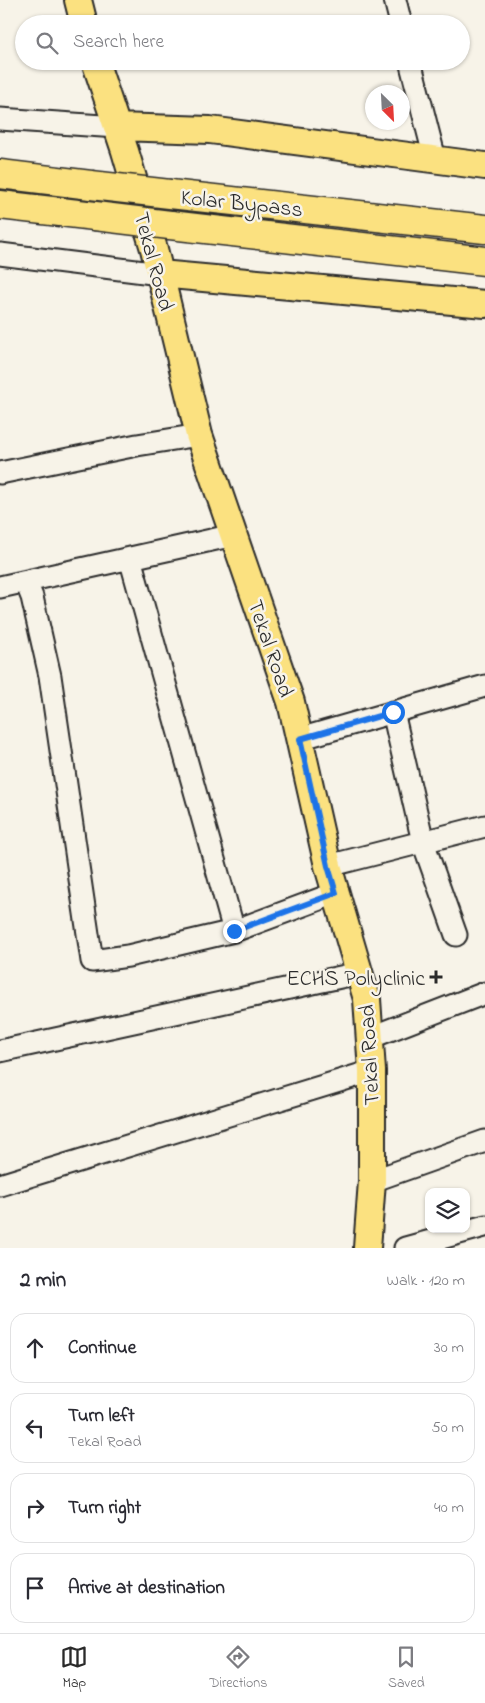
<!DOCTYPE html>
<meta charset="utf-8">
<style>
body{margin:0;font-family:"Indie Flower",sans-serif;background:#f7f7f7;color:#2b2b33}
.controls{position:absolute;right:15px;bottom:15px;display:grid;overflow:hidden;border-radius:10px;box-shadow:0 1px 4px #0004}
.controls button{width:45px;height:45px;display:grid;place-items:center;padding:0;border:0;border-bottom:1px solid #e1e1e2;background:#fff;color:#2b2b33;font:25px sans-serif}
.compass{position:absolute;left:365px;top:85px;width:45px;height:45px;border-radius:50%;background:#fff;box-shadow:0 1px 4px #0004;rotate:156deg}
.stop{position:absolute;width:15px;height:15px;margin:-11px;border:4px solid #1a73e8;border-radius:50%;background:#fff}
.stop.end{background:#1a73e8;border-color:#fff;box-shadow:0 1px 5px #0008}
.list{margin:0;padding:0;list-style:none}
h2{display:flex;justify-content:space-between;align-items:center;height:65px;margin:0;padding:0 20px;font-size:21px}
h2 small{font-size:16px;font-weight:400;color:#7c7c81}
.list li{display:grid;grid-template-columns:32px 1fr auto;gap:15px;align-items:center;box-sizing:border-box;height:70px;margin:0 10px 10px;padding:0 10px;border:1px solid #e1e1e2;border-radius:15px}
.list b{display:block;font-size:19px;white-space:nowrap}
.list p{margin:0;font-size:16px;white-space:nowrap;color:#7c7c81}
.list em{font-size:16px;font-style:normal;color:#7c7c81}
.icon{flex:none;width:28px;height:28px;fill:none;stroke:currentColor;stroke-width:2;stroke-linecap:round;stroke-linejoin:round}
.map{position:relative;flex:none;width:485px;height:1248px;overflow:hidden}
.search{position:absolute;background:#fff;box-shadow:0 1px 4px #0004;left:15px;right:15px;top:15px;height:55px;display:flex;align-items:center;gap:12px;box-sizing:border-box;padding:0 18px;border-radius:28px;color:#7c7c81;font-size:19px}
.sheet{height:385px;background:#fff}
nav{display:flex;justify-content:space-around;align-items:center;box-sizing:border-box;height:70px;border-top:1px solid #e1e1e2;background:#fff;font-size:14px;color:#7c7c81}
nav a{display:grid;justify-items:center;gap:2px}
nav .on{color:#2b2b2b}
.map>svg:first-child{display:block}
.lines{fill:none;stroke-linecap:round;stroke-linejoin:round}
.minor-casing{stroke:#2b2b2b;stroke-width:25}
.major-casing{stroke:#2b2b2b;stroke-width:30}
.highway-casing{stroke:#2b2b2b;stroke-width:31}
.minor{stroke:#f7f3e8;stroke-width:21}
.major{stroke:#fbe180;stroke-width:26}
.highway{stroke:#fbe180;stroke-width:28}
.highway-bridge-casing{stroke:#2b2b2b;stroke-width:31;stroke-linecap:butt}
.highway-bridge{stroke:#fbe180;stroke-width:28}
.route{stroke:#1a73e8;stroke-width:6}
.poi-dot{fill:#2b2b2b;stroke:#f7f3e8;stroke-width:2}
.labels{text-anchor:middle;stroke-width:5;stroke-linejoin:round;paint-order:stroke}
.street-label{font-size:22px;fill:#2b2b2b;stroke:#f7f3e8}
.poi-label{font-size:22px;fill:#2b2b2b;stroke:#f7f3e8;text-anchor:end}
</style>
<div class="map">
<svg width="485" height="1248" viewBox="0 0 485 1248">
<rect width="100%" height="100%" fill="#f7f3e8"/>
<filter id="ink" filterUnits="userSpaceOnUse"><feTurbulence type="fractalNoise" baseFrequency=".02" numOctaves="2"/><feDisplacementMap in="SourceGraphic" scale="10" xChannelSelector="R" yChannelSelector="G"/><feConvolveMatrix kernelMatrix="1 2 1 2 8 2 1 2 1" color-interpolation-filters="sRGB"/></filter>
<g filter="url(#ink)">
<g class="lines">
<g class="minor-casing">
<path id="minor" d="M395,0L401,24
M410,61L435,159
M0,119L117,127
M0,254L160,274
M0,473L137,445L199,435
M130,558L234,931
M26,582L32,597L50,676L92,961L128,956L234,931L336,893
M0,587L234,535
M393,712L423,842L456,935
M299,739L485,686
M328,866L485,826
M369,1038L485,993
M0,1051L359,973
M372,1181L485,1141
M0,1185L372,1071
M405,1248L485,1226"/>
</g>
<g class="major-casing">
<path id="major" d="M78,0L84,24
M95,61L125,151L154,249L199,435L291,702L328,866L367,999L372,1071V1181L367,1248
M117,127L210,130L485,166
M160,274L485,304"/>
</g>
<g class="highway-casing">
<path id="highway" d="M0,174L91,185
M170,194L485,229
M0,205L95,216
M170,225L485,261"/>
</g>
<use href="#minor" class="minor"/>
<use href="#major" class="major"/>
<use href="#highway" class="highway"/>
<g class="highway-bridge-casing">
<path id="highway-bridge" d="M91,185L170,194
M95,216L170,225"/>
</g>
<use href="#highway-bridge" class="highway-bridge"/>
</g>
</g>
<g class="lines" filter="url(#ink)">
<path class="route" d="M234,931L336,893L328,866L300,739L393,712"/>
</g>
<path class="poi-dot" d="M433.5 969.5h5v5h5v5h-5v5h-5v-5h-5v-5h5z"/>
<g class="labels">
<g class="street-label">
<text transform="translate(242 202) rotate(6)" y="8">Kolar Bypass</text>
<text transform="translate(155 261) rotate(75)" y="8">Tekal Road</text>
<text transform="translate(272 648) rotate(71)" y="8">Tekal Road</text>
<text transform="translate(368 1055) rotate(-93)" y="8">Tekal Road</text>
</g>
<g class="poi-label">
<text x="425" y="985">ECHS Polyclinic</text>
</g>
</g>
</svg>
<div class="controls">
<button><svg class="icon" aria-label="layers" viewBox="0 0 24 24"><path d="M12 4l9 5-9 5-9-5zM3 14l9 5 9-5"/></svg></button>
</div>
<svg class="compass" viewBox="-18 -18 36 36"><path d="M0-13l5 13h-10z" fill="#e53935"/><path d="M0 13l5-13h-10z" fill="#7c7c81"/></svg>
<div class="stop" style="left:393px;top:712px"></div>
<div class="stop end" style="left:234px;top:931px"></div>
<div class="search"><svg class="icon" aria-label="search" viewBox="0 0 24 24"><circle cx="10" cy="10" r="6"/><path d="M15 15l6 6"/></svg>Search here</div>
</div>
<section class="sheet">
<h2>2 min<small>Walk · 120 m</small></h2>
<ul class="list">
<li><svg class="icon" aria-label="ahead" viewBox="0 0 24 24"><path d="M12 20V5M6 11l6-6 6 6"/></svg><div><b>Continue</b></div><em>30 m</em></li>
<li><svg class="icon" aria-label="left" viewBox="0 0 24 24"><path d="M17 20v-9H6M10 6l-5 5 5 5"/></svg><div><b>Turn left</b><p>Tekal Road</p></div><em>50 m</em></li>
<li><svg class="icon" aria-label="right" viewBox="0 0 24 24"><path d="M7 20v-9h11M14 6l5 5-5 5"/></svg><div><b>Turn right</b></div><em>40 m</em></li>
<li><svg class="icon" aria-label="arrive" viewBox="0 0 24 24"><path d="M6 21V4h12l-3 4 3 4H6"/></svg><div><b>Arrive at destination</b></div></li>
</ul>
</section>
<nav>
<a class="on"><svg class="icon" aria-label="map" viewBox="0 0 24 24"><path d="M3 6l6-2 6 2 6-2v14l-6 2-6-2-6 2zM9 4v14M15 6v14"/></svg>Map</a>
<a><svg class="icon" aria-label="directions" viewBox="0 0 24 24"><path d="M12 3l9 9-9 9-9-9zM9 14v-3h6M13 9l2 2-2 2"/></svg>Directions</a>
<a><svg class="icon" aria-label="saved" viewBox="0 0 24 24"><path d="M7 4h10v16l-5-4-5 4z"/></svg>Saved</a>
</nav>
